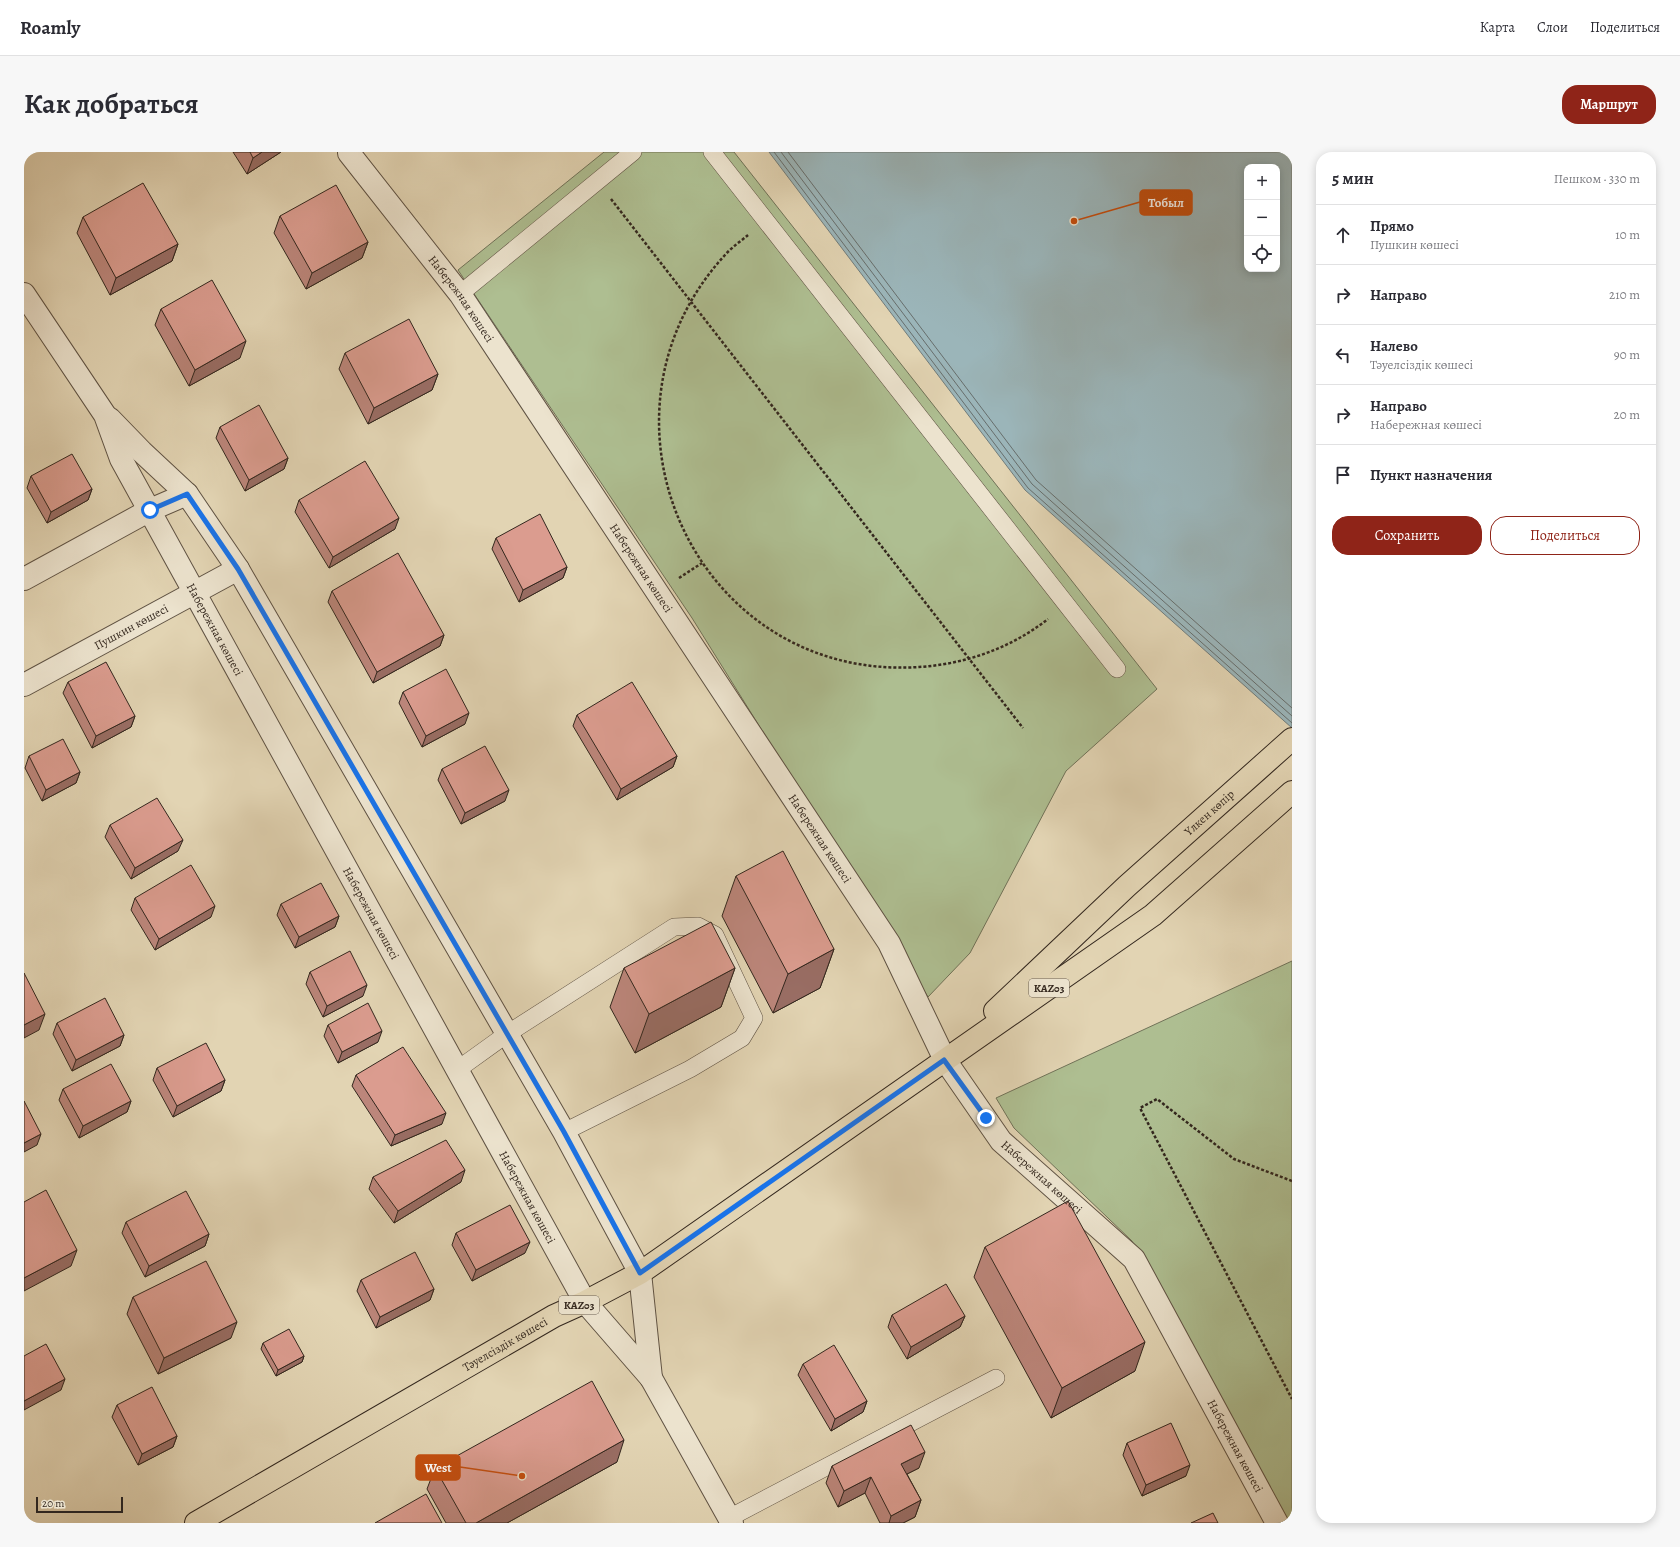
<!DOCTYPE html>
<html lang="ru">
<meta charset="utf-8">
<style>
body{margin:0;font-family:Alegreya,serif;background:#f7f7f7;color:#2b2b33}
.controls{position:absolute;right:12px;top:12px;display:grid;overflow:hidden;border-radius:8px;box-shadow:0 2px 10px #0003}
.controls button{width:36px;height:36px;display:grid;place-items:center;padding:0;border:0;border-bottom:1px solid #e1e1e2;background:#fff;color:#2b2b33;font:20px sans-serif}
.scale{position:absolute;left:12px;bottom:10px;width:87px;box-sizing:border-box;padding-left:4px;border:2px solid #33271e;border-top:0;font-size:11px;line-height:14px;white-space:nowrap;color:#33271e;-webkit-text-stroke:3px #ece3ce;paint-order:stroke}
.stop{position:absolute;width:12px;height:12px;margin:-9px;border:3px solid #1a73e8;border-radius:50%;background:#fff}
.stop.end{background:#1a73e8;border-color:#fff;box-shadow:0 1px 4px #0008}
.list{margin:0;padding:0;list-style:none}
h2{display:flex;justify-content:space-between;align-items:center;height:52px;margin:0;padding:0 16px;font-size:17px}
h2 small{font-size:13px;font-weight:400;color:#7c7c81}
.list li{display:grid;grid-template-columns:26px 1fr auto;gap:12px;align-items:center;box-sizing:border-box;height:60px;padding:0 16px;border-top:1px solid #e1e1e2}
.list b{display:block;font-size:15px;white-space:nowrap}
.list p{margin:0;font-size:13px;white-space:nowrap;color:#7c7c81}
.list em{font-size:13px;font-style:normal;color:#7c7c81}
.actions{display:flex;gap:8px;padding:12px 16px}
.actions a{flex:1;padding:9px 0;border:1px solid #8f2418;border-radius:16px;text-align:center;font-size:14px;color:#8f2418}
.actions .main{background:#8f2418;color:#fff}
.icon{flex:none;width:22px;height:22px;fill:none;stroke:currentColor;stroke-width:2;stroke-linecap:round;stroke-linejoin:round}
.map{position:relative;flex:none;width:1268px;height:1371px;overflow:hidden;border-radius:16px}
header{display:flex;align-items:center;gap:24px;box-sizing:border-box;height:56px;padding:0 20px;background:#fff;border-bottom:1px solid #e1e1e2}
header strong{font-size:19px}
nav{display:flex;gap:22px;margin-inline-start:auto;font-size:14px}
.intro{display:flex;align-items:center;justify-content:space-between;box-sizing:border-box;height:96px;padding:0 24px}
h1{margin:0;font-size:28px}
.button{padding:10px 18px;border-radius:16px;background:#8f2418;color:#fff;font-size:14px;font-weight:700}
main{display:flex;gap:24px;padding:0 24px}
aside{flex:1;background:#fff;border-radius:16px;box-shadow:0 2px 10px #0003}
.map>svg:first-child{display:block}
.green{fill:#aebe91;stroke:#707258}
.water{fill:#9bb5b9;stroke:#717c7b;fill-rule:evenodd}
.lines{fill:none;stroke-linecap:round;stroke-linejoin:round}
.shore{stroke:#676e6c;stroke-width:1}
.lane-casing{stroke:#5f5243;stroke-width:18}
.street-casing{stroke:#5f5243;stroke-width:24}
.primary-casing{stroke:#33271e;stroke-width:24}
.path{stroke:#33271e;stroke-width:2.5;stroke-dasharray:3 2;stroke-linecap:butt}
.lane{stroke:#ece3ce;stroke-width:17}
.street{stroke:#ece3ce;stroke-width:22}
.primary{stroke:#e2d4b3;stroke-width:22}
.wall{fill:#bc867b;stroke:#33271e}
.shaded-wall{fill:#996d64;stroke:#33271e}
.building{fill:#db9c8f;stroke:#33271e}
.route{stroke:#1a73e8;stroke-width:5}
.labels{text-anchor:middle;stroke-width:4;stroke-linejoin:round;paint-order:stroke}
.shield{fill:#ece3ce;stroke:#6a5f53;stroke-width:1}
.shield-label{font-size:11px;font-weight:bold;fill:#33271e}
.street-label{font-size:12px;fill:#33271e;stroke:#ece3ce}
.leader{fill:none;stroke:#c44f10;stroke-width:1.5}
.callout-dot{fill:#c44f10;stroke:#ece3ce;stroke-width:1.5}
.callout{fill:#c44f10;stroke:#c44f10;stroke-width:1.5}
.callout-label{font-size:13px;text-anchor:middle;font-weight:bold;fill:#fff}
</style>
<header>
<strong>Roamly</strong>
<nav><a>Карта</a><a>Слои</a><a>Поделиться</a></nav>
</header>
<div class="intro"><h1>Как добраться</h1><a class="button">Маршрут</a></div>
<main>
<div class="map">
<svg width="1268" height="1371" viewBox="0 0 1268 1371">
<rect width="100%" height="100%" fill="#e2d4b3"/>
<filter id="stains"><feTurbulence type="fractalNoise" baseFrequency=".005" numOctaves="4"/><feColorMatrix values="0 0 0 0 .2 0 0 0 0 .09 0 0 0 0 .02 0 0 0 .5 -.17"/></filter>
<radialGradient id="worn" r=".72"><stop offset=".6" stop-color="#630" stop-opacity="0"/><stop offset="1" stop-color="#630" stop-opacity=".3"/></radialGradient>
<path class="green" d="M580,0H710L1133,537L1042,619L946,801L904,845L668,466L434,118Z
M1268,809V1371H1249L1108,1089L990,976L972,946Z"/>
<path class="water" d="M745,0H1268V576L1001,338ZM1223,15H1253V117H1223Z"/>
<g class="lines">
<path class="shore" d="M750,0L1004,336L1268,571
M757,0L1008,332L1268,564
M764,0L1012,328L1268,556"/>
<g class="lane-casing">
<path id="lane" d="M688,0L1093,517
M436,142L609,0
M433,918L483,882L650,775L674,774L691,783L730,866L718,886L666,917L540,980
M705,1366L972,1226"/>
</g>
<g class="street-casing">
<g id="street">
<path id="s1" d="M325,1L436,142L865,791L921,908L977,989L1110,1107L1253,1371"/>
<path id="s2" d="M0,142L81,263L97,307L561,1150L627,1226L708,1371"/>
<path d="M86,267L118,300L163,342L214,417L540,980L616,1121L627,1226"/>
<path d="M0,427L126,358L163,342"/>
<path id="s3" d="M0,533L214,417"/>
</g>
</g>
<g class="primary-casing">
<g id="primary">
<path id="s4" d="M971,859L1103,734L1268,587"/>
<path id="s5" d="M172,1371L530,1164L561,1150L616,1121L1129,763L1268,640"/>
</g>
</g>
<path class="path" d="M587,47L999,576
M724,83C717,89 708,95 701,103C552,265 672,530 895,515C942,512 987,496 1024,467
M655,426L678,411
M1268,1029L1210,1007L1133,947L1116,956L1268,1247"/>
<use href="#lane" class="lane"/>
<use href="#street" class="street"/>
<use href="#primary" class="primary"/>
</g>
<path class="wall" d="M209,0H257L223,22Z
M256,64L344,90L338,106L282,137L250,81Z
M59,65L154,92L148,109L86,143L53,81Z
M137,157L216,206L165,234L131,173Z
M321,201L414,222L408,238L344,272L315,217Z
M196,275L264,306L260,317L221,339L192,286Z
M7,324L68,337L64,348L23,371L3,336Z
M275,348L371,377L305,416L271,360Z
M472,386L543,415L539,426L495,450L468,397Z
M308,439L420,483L416,494L349,531L304,450Z
M44,530L111,564L107,575L68,596L39,541Z
M379,540L441,572L398,595L375,551Z
M553,563L653,604L649,615L593,648L549,574Z
M5,604L56,620L52,631L18,649L1,616Z
M418,617L481,649L437,672L414,628Z
M86,673L154,699L107,727L81,685Z
M712,724L810,797L796,836L749,861L698,764Z
M111,746L187,765L131,798L107,758Z
M257,752L315,764L311,775L271,796L253,763Z
M600,816H711L697,855L611,901L586,855Z
M286,820L339,844L299,865L282,832Z
M33,871L100,883L96,894L48,919L29,882Z
M304,873L354,890L314,911L300,884Z
M133,916L201,928L197,939L149,965L129,928Z
M332,923L418,972L367,994L328,934Z
M39,937L107,949L103,960L55,986L35,948Z
M349,1025L437,1030L370,1071L345,1037Z
M102,1070L185,1082L181,1094L121,1125L98,1081Z
M432,1081L501,1101L448,1129L428,1093Z
M961,1095L1111,1219L1027,1266L950,1125Z
M337,1128L410,1137L406,1148L352,1176L333,1139Z
M109,1145L207,1186L134,1222L103,1162Z
M868,1163L941,1164L936,1175L883,1207L864,1175Z
M239,1191L280,1204L278,1210L252,1224L237,1197Z
M779,1212L843,1249L839,1260L807,1279L774,1223Z
M93,1253L153,1284L149,1295L114,1313L88,1265Z
M1103,1291L1162,1324L1118,1344L1099,1303Z
M593,1310L483,1371H422L403,1337L411,1316Z
M808,1314L895,1316L883,1322L897,1348L891,1365L879,1371H856L841,1341L814,1355L802,1331Z"/>
<path class="shaded-wall" d="M238,0H257L223,22L229,6Z
M344,90L338,106L282,137L288,121Z
M154,92L148,109L86,143L92,126Z
M222,189L216,206L165,234L171,218Z
M414,222L408,238L344,272L350,256Z
M264,306L260,317L221,339L225,328Z
M68,337L64,348L23,371L27,360Z
M375,366L371,377L305,416L309,405Z
M543,415L539,426L495,450L499,438Z
M420,483L416,494L349,531L353,520Z
M445,561L441,572L398,595L402,584Z
M111,564L107,575L68,596L72,584Z
M653,604L649,615L593,648L597,637Z
M56,620L52,631L18,649L22,638Z
M485,638L481,649L437,672L441,661Z
M159,688L154,699L107,727L111,716Z
M191,754L187,765L131,798L135,787Z
M315,764L311,775L271,796L275,785Z
M810,797L796,836L749,861L764,822Z
M711,816L697,855L611,901L625,862Z
M343,833L339,844L299,865L303,854Z
M21,862L15,878L0,886V873Z
M358,879L354,890L314,911L318,900Z
M100,883L96,894L48,919L52,908Z
M201,928L197,939L149,965L153,954Z
M107,949L103,960L55,986L59,974Z
M422,961L418,972L367,994L371,983Z
M17,982L13,993L0,1000V991Z
M441,1018L437,1030L370,1071L374,1059Z
M185,1082L181,1094L121,1125L125,1114Z
M506,1090L501,1101L448,1129L452,1118Z
M53,1098L47,1114L0,1139V1126Z
M410,1137L406,1148L352,1176L356,1165Z
M941,1164L936,1175L883,1207L887,1195Z
M213,1170L207,1186L134,1222L140,1206Z
M1121,1190L1111,1219L1027,1266L1038,1236Z
M280,1204L278,1210L252,1224L254,1218Z
M41,1227L37,1238L0,1258V1249Z
M843,1249L839,1260L807,1279L811,1267Z
M153,1284L149,1295L114,1313L118,1302Z
M600,1288L593,1310L483,1371H452Z
M901,1300L895,1316L871,1328L877,1312Z
M1166,1313L1162,1324L1118,1344L1122,1333Z
M847,1325L841,1341L814,1355L820,1339Z
M897,1348L891,1365L879,1371H865L867,1364Z"/>
<path class="building" d="M226,0H238L229,6Z
M119,31L154,92L92,126L59,65Z
M312,33L344,90L288,121L256,64Z
M188,128L222,189L171,218L137,157Z
M385,167L414,222L350,256L321,201Z
M235,253L264,306L225,328L196,275Z
M48,302L68,337L27,360L7,324Z
M341,309L375,366L309,405L275,348Z
M516,362L543,415L499,438L472,386Z
M374,401L420,483L353,520L308,439Z
M82,510L111,564L72,584L44,530Z
M422,517L445,561L402,584L379,540Z
M608,530L653,604L597,637L553,563Z
M39,587L56,620L22,638L5,604Z
M461,594L485,638L441,661L418,617Z
M133,646L159,688L111,716L86,673Z
M759,699L810,797L764,822L712,724Z
M167,713L191,754L135,787L111,746Z
M297,731L315,764L275,785L257,752Z
M687,770L711,816L625,862L600,816Z
M326,799L343,833L303,854L286,820Z
M0,821L21,862L0,873Z
M81,846L100,883L52,908L33,871Z
M344,851L358,879L318,900L304,873Z
M182,891L201,928L153,954L133,916Z
M379,895L422,961L371,983L332,923Z
M87,912L107,949L59,974L39,937Z
M0,949L17,982L0,991Z
M422,988L441,1018L374,1059L349,1025Z
M22,1038L53,1098L0,1126V1050Z
M162,1039L185,1082L125,1114L102,1070Z
M1044,1049L1121,1190L1038,1236L961,1095Z
M486,1053L506,1090L452,1118L432,1081Z
M391,1100L410,1137L356,1165L337,1128Z
M182,1109L213,1170L140,1206L109,1145Z
M922,1132L941,1164L887,1195L868,1163Z
M265,1177L280,1204L254,1218L239,1191Z
M22,1192L41,1227L0,1249V1204Z
M810,1193L843,1249L811,1267L779,1212Z
M568,1229L600,1288L452,1371H442L411,1316Z
M128,1235L153,1284L118,1302L93,1253Z
M1147,1271L1166,1313L1122,1333L1103,1291Z
M887,1273L901,1300L877,1312L897,1348L867,1364L847,1325L820,1339L808,1314Z
M402,1342L418,1371H351Z
M1189,1361L1194,1371H1167Z"/>
<g class="lines">
<path class="route" d="M126,358L163,342L214,417L540,980L616,1121L920,908L962,966"/>
</g>
<g class="labels">
<g class="shield">
<rect x="1005" y="827" width="40" height="18" rx="3"/>
<rect x="535" y="1144" width="40" height="18" rx="3"/>
</g>
<g class="shield-label">
<text x="1025" y="840">KАZ03</text>
<text x="555" y="1157">KАZ03</text>
</g>
<g class="street-label">
<text dy="4" stroke="none"><textPath href="#s1" startOffset="184">Набережная көшесі</textPath></text>
<text dy="4" stroke="none"><textPath href="#s1" startOffset="508">Набережная көшесі</textPath></text>
<text dy="4" stroke="none"><textPath href="#s3" startOffset="122">Пушкин көшесі</textPath></text>
<text dy="4" stroke="none"><textPath href="#s2" startOffset="387">Набережная көшесі</textPath></text>
<text dy="4" stroke="none"><textPath href="#s4" startOffset="292">Үлкен көпір</textPath></text>
<text dy="4" stroke="none"><textPath href="#s1" startOffset="832">Набережная көшесі</textPath></text>
<text dy="4" stroke="none"><textPath href="#s2" startOffset="711">Набережная көшесі</textPath></text>
<text dy="4" stroke="none"><textPath href="#s1" startOffset="1240">Набережная көшесі</textPath></text>
<text dy="4" stroke="none"><textPath href="#s2" startOffset="1035">Набережная көшесі</textPath></text>
<text dy="4" stroke="none"><textPath href="#s5" startOffset="357">Тәуелсіздік көшесі</textPath></text>
<text dy="4" stroke="none"><textPath href="#s1" startOffset="1576">Набережная көшесі</textPath></text>
</g>
</g>
<path class="leader" d="M1050 69L1116 50M498 1324L436 1315"/>
<g class="callout-dot">
<circle cx="1050" cy="69" r="4"/>
<circle cx="498" cy="1324" r="4"/>
</g>
<g class="callout">
<rect x="1116" y="38" width="52" height="25" rx="4"/>
<rect x="392" y="1303" width="44" height="25" rx="4"/>
</g>
<g class="callout-label">
<text x="1142" y="55">Тобыл</text>
<text x="414" y="1320">West</text>
</g>
<rect width="100%" height="100%" filter="url(#stains)"/>
<rect width="100%" height="100%" fill="url(#worn)"/>
</svg>
<div class="controls">
<button>+</button>
<button>−</button>
<button><svg class="icon" aria-label="locate" viewBox="0 0 24 24"><circle cx="12" cy="12" r="6"/><path d="M12 2v4M12 18v4M2 12h4M18 12h4"/></svg></button>
</div>
<div class="scale">20 m</div>
<div class="stop" style="left:126px;top:358px"></div>
<div class="stop end" style="left:962px;top:966px"></div>
</div>
<aside>
<h2>5 мин<small>Пешком · 330 m</small></h2>
<ul class="list">
<li><svg class="icon" aria-label="ahead" viewBox="0 0 24 24"><path d="M12 20V5M6 11l6-6 6 6"/></svg><div><b>Прямо</b><p>Пушкин көшесі</p></div><em>10 m</em></li>
<li><svg class="icon" aria-label="right" viewBox="0 0 24 24"><path d="M7 20v-9h11M14 6l5 5-5 5"/></svg><div><b>Направо</b></div><em>210 m</em></li>
<li><svg class="icon" aria-label="left" viewBox="0 0 24 24"><path d="M17 20v-9H6M10 6l-5 5 5 5"/></svg><div><b>Налево</b><p>Тәуелсіздік көшесі</p></div><em>90 m</em></li>
<li><svg class="icon" aria-label="right" viewBox="0 0 24 24"><path d="M7 20v-9h11M14 6l5 5-5 5"/></svg><div><b>Направо</b><p>Набережная көшесі</p></div><em>20 m</em></li>
<li><svg class="icon" aria-label="arrive" viewBox="0 0 24 24"><path d="M6 21V4h12l-3 4 3 4H6"/></svg><div><b>Пункт назначения</b></div></li>
</ul>
<div class="actions"><a class="main">Сохранить</a><a>Поделиться</a></div>
</aside>
</main>
